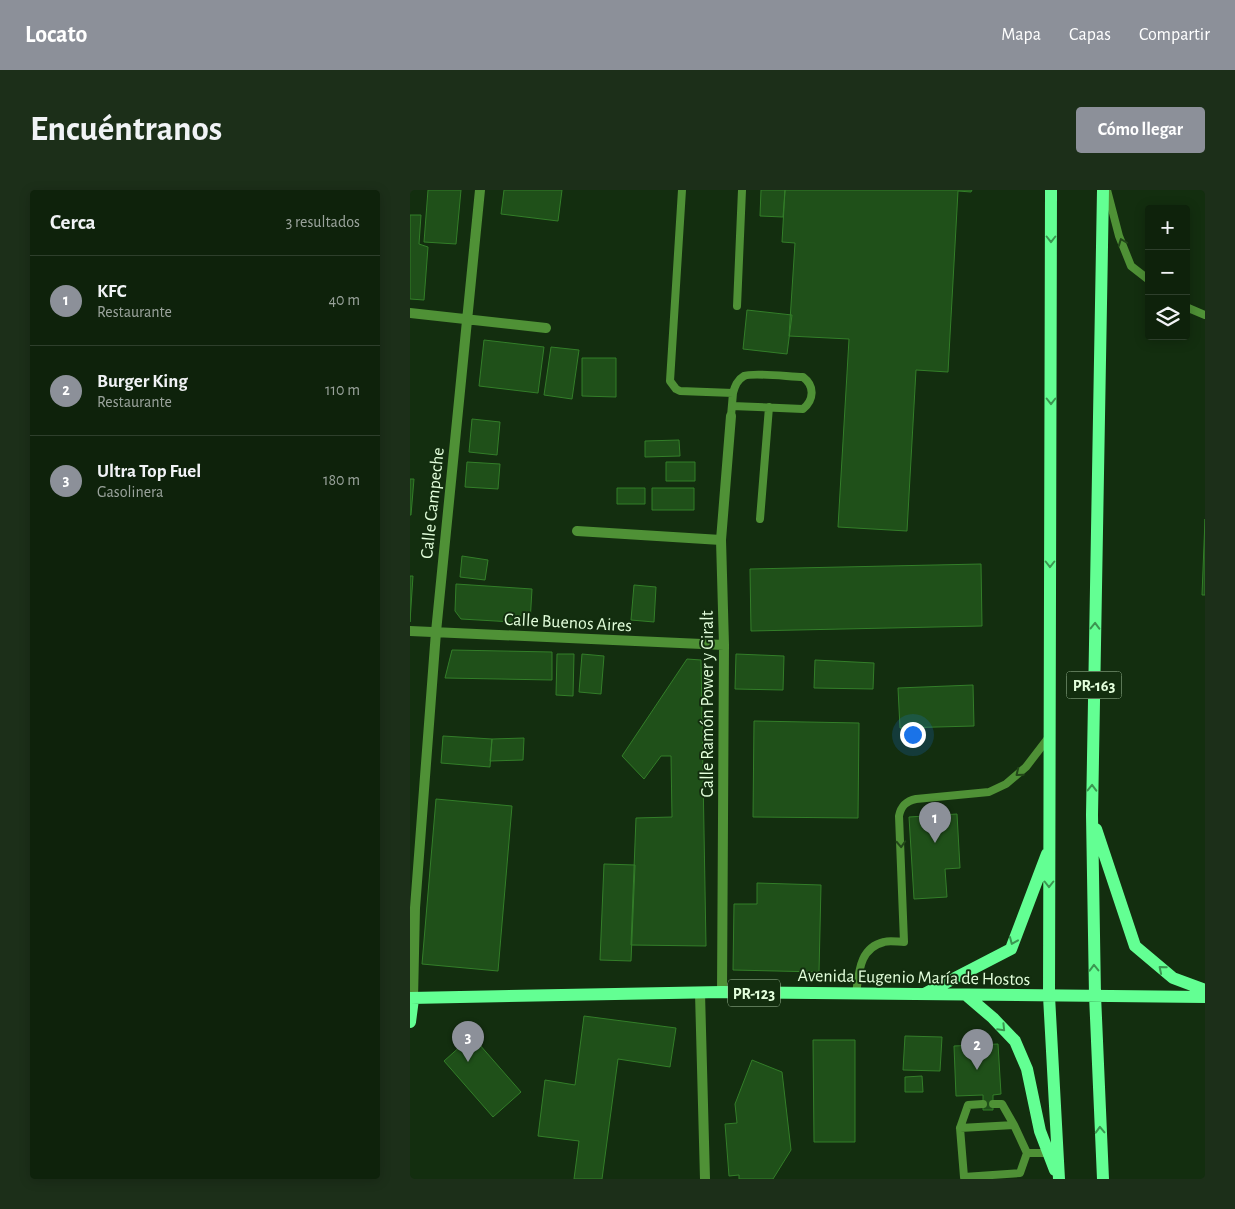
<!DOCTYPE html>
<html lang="es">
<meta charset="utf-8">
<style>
body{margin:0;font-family:"Alegreya Sans",sans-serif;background:#1c2f19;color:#f1f3f6}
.controls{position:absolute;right:15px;top:15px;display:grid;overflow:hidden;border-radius:5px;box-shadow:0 2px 12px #0003}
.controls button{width:45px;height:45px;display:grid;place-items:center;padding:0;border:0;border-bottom:1px solid #2e3f2c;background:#0e220b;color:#f1f3f6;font:25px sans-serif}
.you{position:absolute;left:502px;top:544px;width:18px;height:18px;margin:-12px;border:4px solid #fff;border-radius:50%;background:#1a73e8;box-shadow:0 0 0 8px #1a73e833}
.badge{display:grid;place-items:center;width:32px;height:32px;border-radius:50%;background:#8c9099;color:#fff;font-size:16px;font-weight:700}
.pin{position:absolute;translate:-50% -41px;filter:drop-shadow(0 1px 2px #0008)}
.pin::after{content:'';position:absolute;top:26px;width:18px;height:15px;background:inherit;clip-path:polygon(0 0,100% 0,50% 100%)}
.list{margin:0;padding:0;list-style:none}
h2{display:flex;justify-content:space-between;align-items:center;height:65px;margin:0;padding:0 20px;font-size:21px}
h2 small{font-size:16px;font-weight:400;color:#9ba49d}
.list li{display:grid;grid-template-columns:32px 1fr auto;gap:15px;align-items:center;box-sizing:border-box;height:90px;padding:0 20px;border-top:1px solid #2e3f2c}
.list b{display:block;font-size:19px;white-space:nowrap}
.list p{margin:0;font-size:16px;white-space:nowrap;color:#9ba49d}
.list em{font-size:16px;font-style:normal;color:#9ba49d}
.icon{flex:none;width:28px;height:28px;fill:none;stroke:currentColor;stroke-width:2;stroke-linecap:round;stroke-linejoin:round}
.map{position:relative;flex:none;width:795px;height:989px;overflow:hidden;border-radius:5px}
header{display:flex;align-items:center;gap:30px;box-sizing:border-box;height:70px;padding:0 25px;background:#8c9099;color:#fff}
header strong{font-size:24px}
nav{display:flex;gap:28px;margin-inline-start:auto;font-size:18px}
.intro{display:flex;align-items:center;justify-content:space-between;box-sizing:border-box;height:120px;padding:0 30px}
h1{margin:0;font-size:35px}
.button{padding:12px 22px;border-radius:5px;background:#8c9099;color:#fff;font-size:18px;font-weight:700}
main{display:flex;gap:30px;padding:0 30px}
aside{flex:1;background:#0e220b;border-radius:5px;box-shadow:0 2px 12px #0003}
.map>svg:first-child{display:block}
.building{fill:#1f5019;stroke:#337e29}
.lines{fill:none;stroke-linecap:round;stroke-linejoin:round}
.lane{stroke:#4f9136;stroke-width:8}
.street{stroke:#4f9136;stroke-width:10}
.primary{stroke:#63ff93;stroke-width:12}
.oneway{stroke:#3b9651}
.oneway2{stroke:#224719}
.labels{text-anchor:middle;stroke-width:4;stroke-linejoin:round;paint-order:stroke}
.shield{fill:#132e0f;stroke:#a5c09e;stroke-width:1}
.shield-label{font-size:16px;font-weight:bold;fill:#e3ffdc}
.street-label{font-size:18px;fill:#e3ffdc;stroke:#132e0f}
</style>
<header>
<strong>Locato</strong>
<nav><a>Mapa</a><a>Capas</a><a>Compartir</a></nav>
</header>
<div class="intro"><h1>Encuéntranos</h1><a class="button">Cómo llegar</a></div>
<main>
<aside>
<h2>Cerca<small>3 resultados</small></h2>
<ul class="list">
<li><span class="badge">1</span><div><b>KFC</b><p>Restaurante</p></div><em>40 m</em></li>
<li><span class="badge">2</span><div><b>Burger King</b><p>Restaurante</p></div><em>110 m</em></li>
<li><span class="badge">3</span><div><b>Ultra Top Fuel</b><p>Gasolinera</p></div><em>180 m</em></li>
</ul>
</aside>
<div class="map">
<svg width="795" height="989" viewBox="0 0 795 989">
<rect width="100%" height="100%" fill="#132e0f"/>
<path class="building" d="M18,0H51L46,54L14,52Z
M94,0H152L148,31L91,24Z
M351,0H375L373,27L350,26Z
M375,0H562L561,2L548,1L538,182L506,180L497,341L428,337L439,149L379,146L385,53L372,52Z
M0,25H11L9,54L18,57L14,110L0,109Z
M337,120L382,125L377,164L333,159Z
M74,150L134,157L128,203L69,196Z
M141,157L169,160L162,209L134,205Z
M172,168H206V207L172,206Z
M62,229L90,232L87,265L59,262Z
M269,250L270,266L235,267V251Z
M57,272L90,274L88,299L55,297Z
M256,272H285V291H256Z
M0,289H4L1,325H0Z
M207,298H235V314H207Z
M242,298H284V320H242Z
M795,329V405H792Z
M52,366L78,370L75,390L50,387Z
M571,374L572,436L341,441L340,379Z
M0,386H3L0,432Z
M46,394L122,399L120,433L51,429L45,421Z
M224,395L246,397L244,432L221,430Z
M42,460L142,462V490L35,488Z
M147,464H164L163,506L146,505Z
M172,464L194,466L191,504L169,502Z
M326,464L374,466L373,500L325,499Z
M277,469L291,470L296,756L221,755L226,628L262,627L261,566H251L234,589L212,566Z
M405,470L464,473L463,499L404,498Z
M563,495L564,536L490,538L488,498Z
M344,531L449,533L448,628L343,627Z
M33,546L82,549L80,577L31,573Z
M114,548L113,570L80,571L82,549Z
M26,609L102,616L88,781L12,774Z
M547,624L550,678L535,679L537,707L504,709L499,627Z
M194,674L225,675L221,771L190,770Z
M347,693L411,695L409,782L323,780L324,714H347Z
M174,826L266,838L260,877L208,869L192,989H164L169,951L128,946L135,890L165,895Z
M62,846L111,902L83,927L34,871Z
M495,846L532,847L530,881L493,880Z
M403,850H445V952H404Z
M588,854L591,904L583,905V920H573V905L546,906L544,856Z
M342,870L372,882L381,960L363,989H329V985L319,986L315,934L327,933L325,914Z
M512,886L513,902H495V887Z"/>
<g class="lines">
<path class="lane" d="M272,0L260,191L266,199L270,201L323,203L321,226
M697,0L709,46L721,76L739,90
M327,116L332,0
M776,117L795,125
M322,216L393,219C404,210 405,196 393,187C381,187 343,182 334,186C327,190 325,196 323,203
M350,329L359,217
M446,804C449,783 449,758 474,752C480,750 488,752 494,752L489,626C491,616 496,611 506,609L579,602L596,594L616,577L639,547
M583,914H592L604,935
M550,938L558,915L573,914
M617,963L610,983L554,987L550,938L604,935L617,963H638"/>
<path class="street" d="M0,123L136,138
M167,341L311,350
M0,441L314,455
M312,802L314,455L311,350L321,226
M290,803L295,989
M3,809L5,718L26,442L70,0"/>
<path class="primary" d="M641,0L639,806L649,989
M686,639L725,756L763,788L795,800
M514,804L601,759L637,664
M556,805L583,828L605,851L617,879L630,941L645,980
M0,808L312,802L795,807
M0,832L3,809
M693,989L685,805L682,625L693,0"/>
</g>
<defs><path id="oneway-chevron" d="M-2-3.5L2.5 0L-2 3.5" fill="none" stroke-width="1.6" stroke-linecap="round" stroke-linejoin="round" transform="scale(1.25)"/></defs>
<g class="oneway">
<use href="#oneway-chevron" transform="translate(641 49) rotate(90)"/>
<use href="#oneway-chevron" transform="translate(641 211) rotate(90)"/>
<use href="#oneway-chevron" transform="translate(640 374) rotate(90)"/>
<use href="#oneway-chevron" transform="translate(685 436) rotate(-89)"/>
<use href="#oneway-chevron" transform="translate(682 598) rotate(-89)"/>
<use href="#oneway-chevron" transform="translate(639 694) rotate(90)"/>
<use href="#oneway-chevron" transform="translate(603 751) rotate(113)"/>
<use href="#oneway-chevron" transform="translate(684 778) rotate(-91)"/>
<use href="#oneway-chevron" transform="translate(752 779) rotate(-140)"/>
<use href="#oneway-chevron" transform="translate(592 838) rotate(46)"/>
<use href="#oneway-chevron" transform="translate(690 940) rotate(-92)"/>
</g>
<g class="oneway2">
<use href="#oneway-chevron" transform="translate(712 52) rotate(-111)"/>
<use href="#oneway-chevron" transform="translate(609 583) rotate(141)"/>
<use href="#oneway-chevron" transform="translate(491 654) rotate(87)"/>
</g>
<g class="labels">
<g class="shield">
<rect x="656.5" y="481.5" width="55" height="27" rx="4"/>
<rect x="318" y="789.5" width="52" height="27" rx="4"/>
</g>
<g class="shield-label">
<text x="684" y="501">PR-163</text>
<text x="344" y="809">PR-123</text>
</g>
<g class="street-label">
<text transform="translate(22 313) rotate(-84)" y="6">Calle Campeche</text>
<text transform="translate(158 432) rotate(3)" y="6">Calle Buenos Aires</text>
<text transform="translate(297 514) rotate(-90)" y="6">Calle Ramón Power y Giralt</text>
<text transform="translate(504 787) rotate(1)" y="6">Avenida Eugenio María de Hostos</text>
</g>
</g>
</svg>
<div class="controls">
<button>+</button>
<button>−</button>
<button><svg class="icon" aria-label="layers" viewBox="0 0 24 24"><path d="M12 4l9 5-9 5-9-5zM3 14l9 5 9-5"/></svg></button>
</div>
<div class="you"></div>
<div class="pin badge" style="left:525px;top:653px">1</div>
<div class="pin badge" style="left:567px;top:880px">2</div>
<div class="pin badge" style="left:58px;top:872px">3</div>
</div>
</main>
